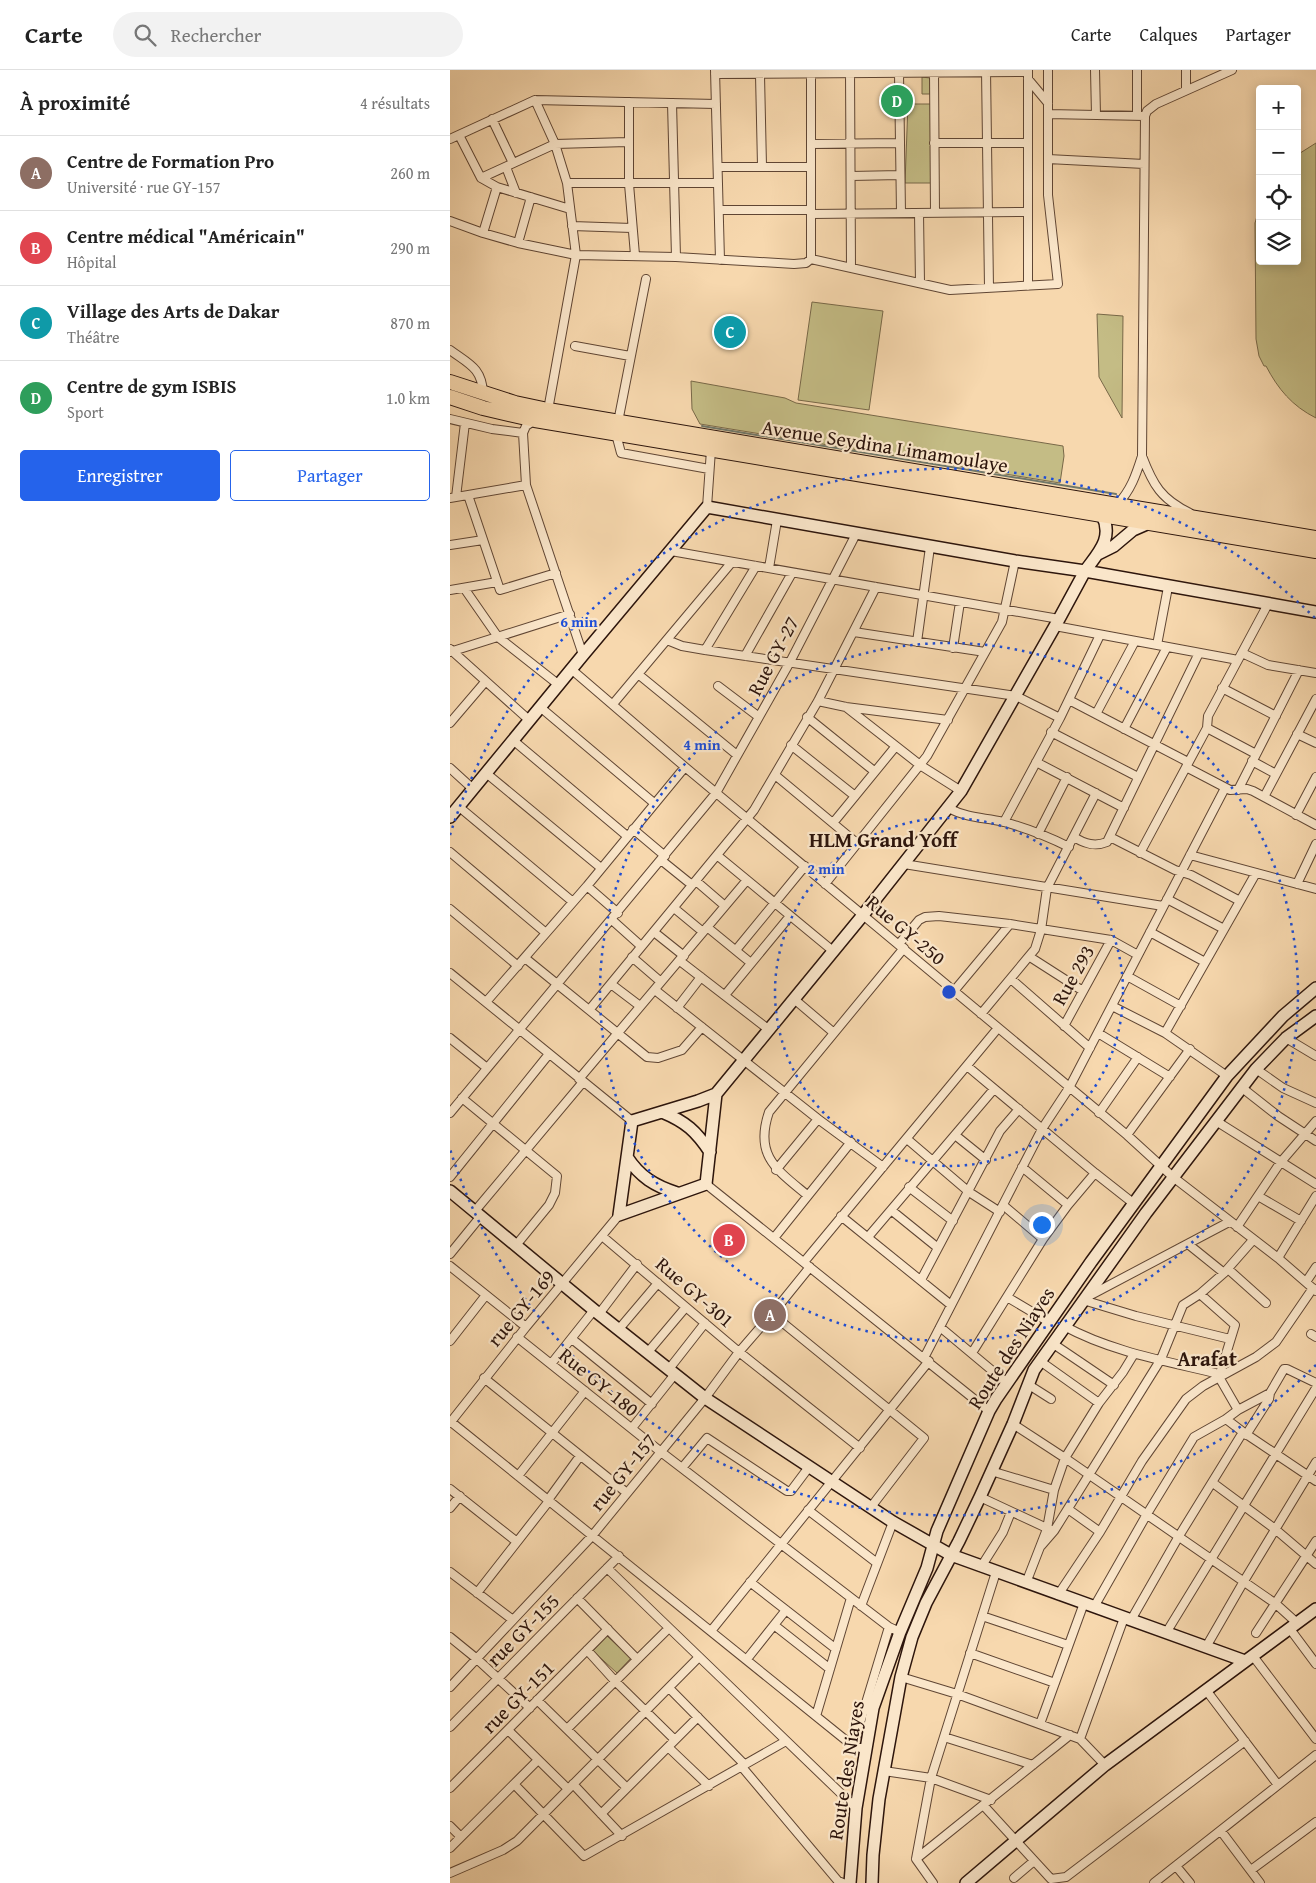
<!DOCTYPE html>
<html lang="fr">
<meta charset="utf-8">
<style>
body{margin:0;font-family:"Gentium Book Plus",serif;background:#f2f2f2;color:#222}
.controls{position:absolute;right:15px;top:15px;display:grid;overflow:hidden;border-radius:5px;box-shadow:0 2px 12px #0003}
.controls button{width:45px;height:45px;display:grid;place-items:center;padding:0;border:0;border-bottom:1px solid #e0e0e0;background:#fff;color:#222;font:25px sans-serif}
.you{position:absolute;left:591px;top:1154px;width:18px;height:18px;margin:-12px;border:4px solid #fff;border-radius:50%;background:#1a73e8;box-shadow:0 0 0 8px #1a73e833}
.badge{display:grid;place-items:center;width:32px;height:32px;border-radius:50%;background:#2563eb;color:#fff;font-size:16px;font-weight:700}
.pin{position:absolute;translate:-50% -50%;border:2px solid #fff;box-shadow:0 1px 5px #0006}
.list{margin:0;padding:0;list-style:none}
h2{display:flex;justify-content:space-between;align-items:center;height:65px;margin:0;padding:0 20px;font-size:21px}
h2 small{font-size:16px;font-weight:400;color:#767676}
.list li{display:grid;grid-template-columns:32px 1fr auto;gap:15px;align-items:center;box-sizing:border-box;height:75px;padding:0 20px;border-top:1px solid #e0e0e0}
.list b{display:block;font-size:19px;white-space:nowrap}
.list p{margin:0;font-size:16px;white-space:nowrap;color:#767676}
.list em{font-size:16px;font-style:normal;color:#767676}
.actions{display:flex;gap:10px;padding:15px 20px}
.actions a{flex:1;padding:11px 0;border:1px solid #2563eb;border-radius:5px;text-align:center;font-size:18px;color:#2563eb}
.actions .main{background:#2563eb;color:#fff}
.icon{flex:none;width:28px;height:28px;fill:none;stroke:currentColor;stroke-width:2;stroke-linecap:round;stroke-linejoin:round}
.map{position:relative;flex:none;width:866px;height:1813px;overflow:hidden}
header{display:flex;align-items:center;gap:30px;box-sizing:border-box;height:70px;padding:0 25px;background:#fff;border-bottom:1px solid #e0e0e0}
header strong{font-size:24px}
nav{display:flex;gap:28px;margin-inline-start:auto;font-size:18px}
.search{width:350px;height:45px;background:#f2f2f2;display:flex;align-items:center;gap:12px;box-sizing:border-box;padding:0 18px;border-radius:28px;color:#767676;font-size:19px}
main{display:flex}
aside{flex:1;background:#fff}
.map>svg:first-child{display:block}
.green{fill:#c4bc85;stroke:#786848}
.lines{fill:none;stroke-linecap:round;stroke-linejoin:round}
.stream{stroke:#717869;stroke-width:2}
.street-casing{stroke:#604634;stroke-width:10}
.secondary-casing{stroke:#2d150c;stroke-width:14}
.highway-casing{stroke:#2d150c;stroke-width:16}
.street{stroke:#fae6ca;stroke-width:8}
.secondary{stroke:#fae6ca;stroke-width:11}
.highway{stroke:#f7d8ae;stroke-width:14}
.ring{fill:none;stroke:#1d4ed8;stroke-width:2.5;stroke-dasharray:2.5 5}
.labels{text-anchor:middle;stroke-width:4.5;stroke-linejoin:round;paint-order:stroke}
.street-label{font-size:20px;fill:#2d150c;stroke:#fae6ca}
.neighbourhood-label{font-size:21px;font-weight:bold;fill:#2d150c;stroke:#fae6ca}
.centre{fill:#1d4ed8;stroke:#fae6ca;stroke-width:2.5}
.ring-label{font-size:15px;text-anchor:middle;font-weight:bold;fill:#1d4ed8;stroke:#fae6ca;stroke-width:4.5;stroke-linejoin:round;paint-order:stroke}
</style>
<header>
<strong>Carte</strong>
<div class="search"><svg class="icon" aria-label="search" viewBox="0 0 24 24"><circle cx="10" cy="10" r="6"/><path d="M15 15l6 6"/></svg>Rechercher</div>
<nav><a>Carte</a><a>Calques</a><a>Partager</a></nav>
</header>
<main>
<aside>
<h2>À proximité<small>4 résultats</small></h2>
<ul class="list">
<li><span class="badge" style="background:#8d6e63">A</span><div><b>Centre de Formation Pro</b><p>Université · rue GY-157</p></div><em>260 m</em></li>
<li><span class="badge" style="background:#e0444e">B</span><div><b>Centre médical &quot;Américain&quot;</b><p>Hôpital</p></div><em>290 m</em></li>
<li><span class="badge" style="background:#0f9aa8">C</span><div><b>Village des Arts de Dakar</b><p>Théâtre</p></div><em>870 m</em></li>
<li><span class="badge" style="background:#2e9e5b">D</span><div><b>Centre de gym ISBIS</b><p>Sport</p></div><em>1.0 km</em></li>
</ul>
<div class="actions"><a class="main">Enregistrer</a><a>Partager</a></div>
</aside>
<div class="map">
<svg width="866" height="1813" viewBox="0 0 866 1813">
<rect width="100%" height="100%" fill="#f7d8ae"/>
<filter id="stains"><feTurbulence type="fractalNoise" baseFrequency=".004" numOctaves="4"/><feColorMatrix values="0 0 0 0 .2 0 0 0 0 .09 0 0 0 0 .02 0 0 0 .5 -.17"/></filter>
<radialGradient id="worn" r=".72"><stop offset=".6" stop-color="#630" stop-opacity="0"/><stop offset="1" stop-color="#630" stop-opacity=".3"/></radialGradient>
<path class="green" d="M472,7L480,8V24H472Z
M458,34H484L481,113H455Z
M866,73V348C842,336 828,319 816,296H814L809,286L806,269L805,153L810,136V191H847V85Z
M362,232L433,241L419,340L348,330Z
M647,244L673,246L672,348L649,307Z
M241,311L335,328L346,333L613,376L614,386L610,413L250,354L242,339Z
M157,1566L181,1588L167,1603L143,1581Z"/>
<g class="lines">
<path class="stream" d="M252,356L666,424"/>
<g class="street-casing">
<path id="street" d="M265,0L270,190
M361,0V189
M400,0L401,198
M536,0L539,218
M578,0V216
M645,0L646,45
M687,0V45
M449,3L451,143
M484,3L485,143
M265,4L578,2
M310,5L312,96
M578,9L598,33
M736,20V0
M85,30L105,74L117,113L126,185L98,340
M179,32V114L185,185
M222,33L226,187
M598,44L695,46
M42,49L63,93
M9,65L31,108L47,117L120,139
M0,69L85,30L266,34
M484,73H578
M361,74L449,73
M598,89L694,94
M56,97L66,123
M268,97H361
M401,106L450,105
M31,108L105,74L178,72
M117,113H268
M269,140H361
M469,143L470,213
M361,144L578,142
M0,151L33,163L68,173L126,185L226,187L344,194L356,193L361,189L500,220L608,214L598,125V0
M122,156L182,158
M33,163L47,117
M68,173L81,127
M125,276L180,286
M0,280C19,294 32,298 33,323
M0,349L42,359L73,363
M85,350L76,356L73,363L76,415L133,585
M168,352L196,209
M166,364L171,383L259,399
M692,386C703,415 711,429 740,443
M18,425L50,520L106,503
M6,427L15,353
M0,428L76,415
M667,435C681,420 686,405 692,386L695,46L697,41L706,34L782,0
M257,437L261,380
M0,475L33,470
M221,481L609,549
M319,498L327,450
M14,518L48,567L109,615
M0,520L47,512
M605,556L788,590
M404,562L535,582
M217,570L232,576L255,580L566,626L610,648
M467,572L480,477
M707,575L718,517
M503,578L510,532
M0,579L79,650L81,649
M255,580L306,496
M0,582L120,544
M792,583L818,595L866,603
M295,586L342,503
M121,599L235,697L677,1065L723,1107L828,1188L866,1221
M188,604L287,685
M268,616L309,647
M772,618L826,646
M619,630L738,692
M368,631L396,637L498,650
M163,634L282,492
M90,637L204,733
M396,637L470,695L511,721
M646,644L685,571
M357,647L424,701
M0,653L35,612
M757,658L806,684
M674,659L717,577
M601,662L688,707
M847,664L866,673
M64,671L177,766
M341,675L405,726
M802,691L826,704
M586,692L674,738
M736,697L780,720L797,719L803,721L866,755
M0,698L23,719
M36,703L151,798
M325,705L408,774
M788,720L849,600
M814,727L866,629
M8,736L123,832
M498,738C520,749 532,747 554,752C576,758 599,767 619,777
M846,745L866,707
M554,752L610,648L650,565
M383,753L446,676
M183,759L215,786
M588,764L617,707
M624,767C635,774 645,777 657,772L749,583
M660,767L725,800L741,805L790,831
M0,782L96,863
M690,783L757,658L758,646L818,534
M740,785L866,819
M268,786L383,881
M211,790L242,815
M454,794L713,836
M246,811L275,836
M375,814L477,686L552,552L565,491
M847,814L866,774
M137,816L168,843
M717,829L774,859
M224,838L253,862
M0,839L68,896
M162,850L191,876
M257,857L301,893
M204,862L234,886
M700,862L755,892
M449,874L469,850L475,847L489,846L560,854L661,870L688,885
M286,880L355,796
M182,887L211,912
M580,887L633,921
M75,888L197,987L208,988L232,980L252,957
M230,891L318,959
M0,903L182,1051
M677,906L731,936
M561,909L640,978
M161,914L190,936
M205,920L368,1049L433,1097
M504,921L560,854
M275,925L340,846
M344,929L384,963
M36,932L137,816L235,697
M662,936L715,963L777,1006
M227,938L251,907
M140,939L304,740L368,631L426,517
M531,944L585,879L591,860L597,818L646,723
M614,956L661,870
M648,963L720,1007
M715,963L806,803
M0,968L37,998
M836,968L866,986
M517,996L645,1103L683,1133
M806,999L833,1018L866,1033
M129,1009L297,810
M791,1017L828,1046L866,1071
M12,1028L107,1106L105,1123L99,1135L67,1174
M0,1043L266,723L340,592L406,464
M649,1043L688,987
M766,1051L866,1114
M505,1065L536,1090
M677,1065L740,979
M457,1069L519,1122L550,1142
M572,1097L618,1135
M326,1100L368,1049
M0,1107L99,984
M256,1114L539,1341
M459,1117L503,1151
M357,1125C327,1100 304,1086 319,1042L454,878
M808,1126L851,1151
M553,1135L593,1169
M441,1140L488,1178
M25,1141L133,1012
M391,1146L501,1235
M787,1157L830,1093L866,1051
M152,1166L289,1282L410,1378
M418,1167L544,1019
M324,1168L401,1072
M738,1174L774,1203
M0,1184L31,1146
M828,1188L866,1126
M354,1192L548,958
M0,1196L76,1257
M778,1199L816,1233
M471,1210L550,1061L569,1039
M856,1212L866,1197
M750,1224L785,1255L769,1307L788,1340
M557,1227L599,1252
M637,1227L779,1152
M633,1230L686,1246L780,1269
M149,1244L187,1194
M322,1244L474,1368L421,1437
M614,1256C662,1282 716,1291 769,1304
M490,1257L557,1313
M169,1259L208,1213
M861,1264L866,1267
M67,1267L211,1382L439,1557L450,1562
M122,1269L202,1334
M0,1271L36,1225
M602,1273L664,1315
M198,1282L236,1237
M522,1283L593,1169L618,1135L645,1103
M474,1288L592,1059L619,1018L775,718
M590,1291L649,1333
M101,1294L144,1240
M219,1299L255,1253
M34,1308L177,1423
M579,1315L601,1329
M776,1349L793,1362L866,1411
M0,1351L403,1676L415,1679
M0,1353L76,1257L169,1145
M563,1354L615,1388L826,1534L847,1553
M182,1358L225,1304
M796,1365L819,1329L820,1323
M232,1398L257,1368L337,1421H341L359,1397
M541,1401L604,1420
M68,1406L135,1321
M763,1413L825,1459L866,1494
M0,1419L67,1472
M530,1427L601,1460
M98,1430L130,1386
M0,1438L10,1426
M618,1439L650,1462
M358,1440L427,1493
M591,1476L604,1461L711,1289L733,1235L750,1224L774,1203L803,1170
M531,1497L553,1462L561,1442
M157,1498L406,1738
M0,1502L63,1550
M300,1512L386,1579
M576,1513L597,1459L604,1420L615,1388L649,1333L673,1302L684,1284
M27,1523L99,1431
M608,1525L650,1462L692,1391L736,1329L753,1316L806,1287L826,1272L863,1218
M127,1528L187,1589
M411,1536L443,1452
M644,1537L697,1444L744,1367L776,1349L788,1340L820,1323L834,1299H837L866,1313
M532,1546L618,1575
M681,1550L729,1466L793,1362
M324,1555L380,1599
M840,1559L866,1594
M261,1561L479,1291
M716,1563L866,1318
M806,1563L866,1471
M0,1567L27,1589L80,1638
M756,1577L794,1511L866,1392
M137,1580L165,1611L225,1670
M520,1583L605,1613
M803,1586L866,1669
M297,1589L336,1540
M451,1607L507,1624L630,1669L655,1695
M0,1617L142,1466L255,1328L289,1282L322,1244L360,1197
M219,1618L295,1695
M756,1620L828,1715
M87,1630L177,1718
M366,1646L401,1528
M590,1654L634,1533
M0,1657L169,1486
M117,1659L219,1558
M58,1660L118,1719
M494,1667L583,1695
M630,1669L674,1548
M403,1676L439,1557
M218,1677L259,1716
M292,1697L388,1811L393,1813
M434,1701L481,1708L541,1730
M64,1714L134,1786L336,1671
M123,1714L172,1766
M0,1718L158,1559
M534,1736L601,1809L616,1807L795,1671
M151,1744L248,1647
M0,1756L11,1767
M771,1761L810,1813
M0,1778L88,1690
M466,1789L620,1665
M726,1796L740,1813
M801,1800L866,1752
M0,1803L53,1780L67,1771L249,1587
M564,1808L584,1791
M483,1813L466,1789L481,1708L546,1502
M704,1813L866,1685"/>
</g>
<g class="secondary-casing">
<path id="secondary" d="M648,484L664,476L683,460L699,453
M0,747L133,585L257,437L565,491L635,501L866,542
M266,1024L256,1114L169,1145L182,1051L248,1031L266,1024L413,845L511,721L609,549L635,501C648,483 664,468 652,445
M212,1042C236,1052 246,1061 260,1082
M177,1087C190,1107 205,1116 227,1123
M0,1121L144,1240L255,1328L443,1452L501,1485L795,1591
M400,1813L406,1738L423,1638L450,1562L477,1498L487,1461L539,1341L546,1329L641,1192L777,1006L833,946L866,918
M422,1813L423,1785L429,1729L451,1607L462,1567L476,1533L509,1471L530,1427L563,1354L584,1300L696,1143L806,999L836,968L866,946
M516,1813L655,1695L866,1539"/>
</g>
<g class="highway-casing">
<path id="highway" d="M0,312L65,333L98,340L866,468
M0,327L33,338L85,350L866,481"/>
</g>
<use href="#street" class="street"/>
<use href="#secondary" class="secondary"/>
<use href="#highway" class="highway"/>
</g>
<g class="ring">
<circle cx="499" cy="922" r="174"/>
<circle cx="499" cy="922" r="349"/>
<path d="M866 1295A523 523 0 0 1 0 1079M0 765A523 523 0 0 1 866 549"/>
</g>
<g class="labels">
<g class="street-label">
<text transform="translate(435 376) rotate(9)" y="7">Avenue Seydina Limamoulaye</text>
<text transform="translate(323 586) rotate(-62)" y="7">Rue GY-27</text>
<text transform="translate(456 860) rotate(40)" y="7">Rue GY-250</text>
<text transform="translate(623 905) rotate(-61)" y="7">Rue 293</text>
<text transform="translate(245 1222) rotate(41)" y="7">Rue GY-301</text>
<text transform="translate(71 1238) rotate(-50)" y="7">rue GY-169</text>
<text transform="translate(561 1278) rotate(-57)" y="7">Route des Niayes</text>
<text transform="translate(149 1312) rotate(39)" y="7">Rue GY-180</text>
<text transform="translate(173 1402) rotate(-51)" y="7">rue GY-157</text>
<text transform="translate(73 1560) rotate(-45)" y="7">rue GY-155</text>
<text transform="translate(68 1627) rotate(-45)" y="7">rue GY-151</text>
<text transform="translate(396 1700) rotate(-81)" y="7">Route des Niayes</text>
</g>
<g class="neighbourhood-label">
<text x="433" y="777">HLM Grand Yoff</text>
<text x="757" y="1296">Arafat</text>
</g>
</g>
<circle cx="499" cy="922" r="8" class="centre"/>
<g class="ring-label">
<text x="129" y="557">6 min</text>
<text x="252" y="680">4 min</text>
<text x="376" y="804">2 min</text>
</g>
<rect width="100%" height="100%" filter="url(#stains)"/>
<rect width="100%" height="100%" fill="url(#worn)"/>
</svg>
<div class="controls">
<button>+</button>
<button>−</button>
<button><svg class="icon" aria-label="locate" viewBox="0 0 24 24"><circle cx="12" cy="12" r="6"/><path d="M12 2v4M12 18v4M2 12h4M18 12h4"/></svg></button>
<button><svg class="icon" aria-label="layers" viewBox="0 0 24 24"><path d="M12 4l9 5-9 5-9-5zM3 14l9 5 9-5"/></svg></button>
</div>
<div class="you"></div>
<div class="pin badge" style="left:320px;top:1245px;background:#8d6e63">A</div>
<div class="pin badge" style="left:279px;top:1170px;background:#e0444e">B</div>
<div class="pin badge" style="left:280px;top:262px;background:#0f9aa8">C</div>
<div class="pin badge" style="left:447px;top:31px;background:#2e9e5b">D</div>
</div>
</main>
